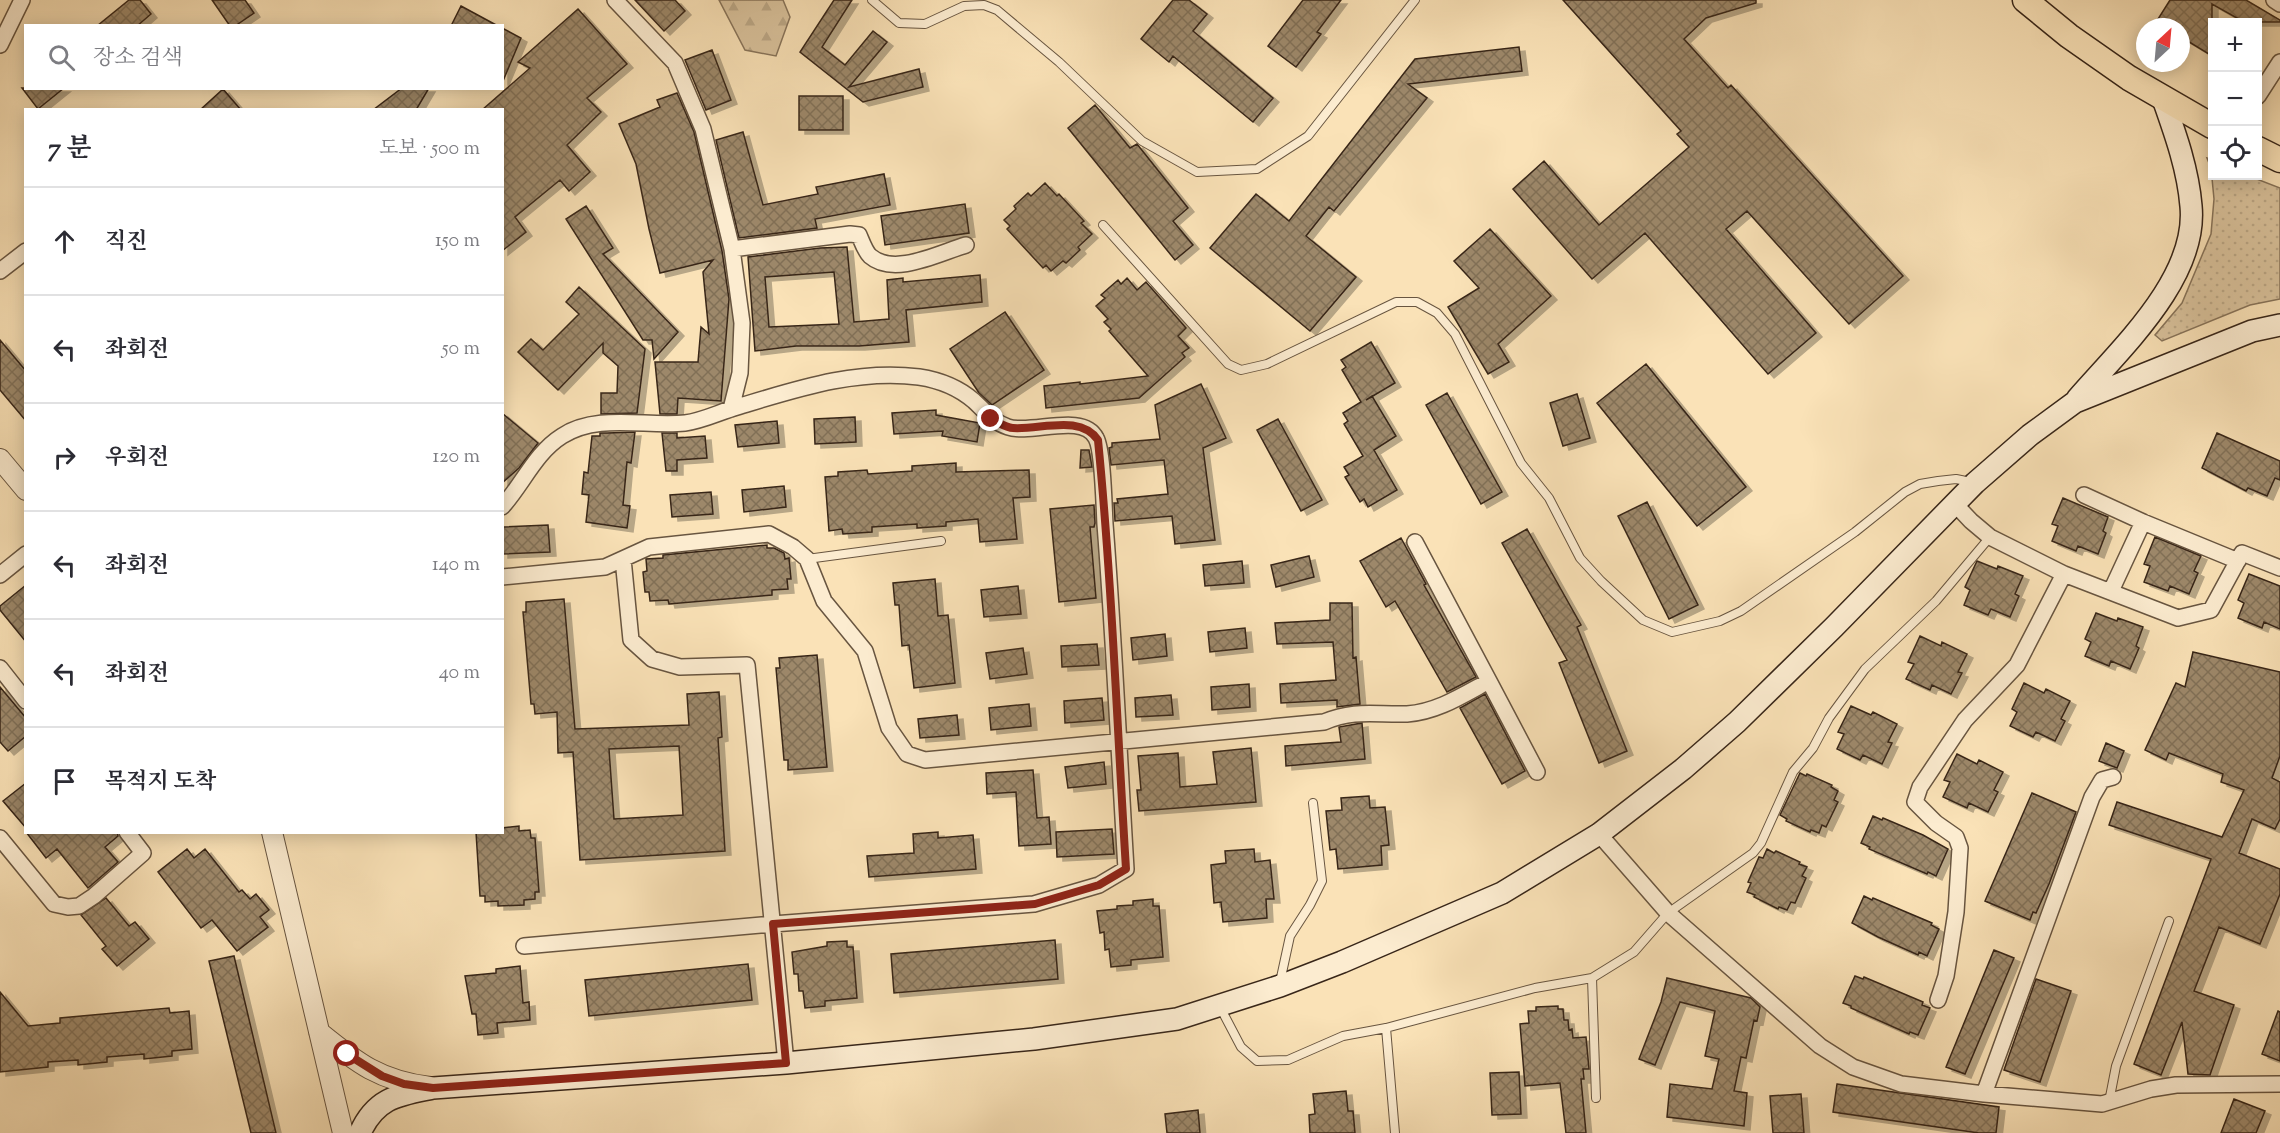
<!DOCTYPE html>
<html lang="ko">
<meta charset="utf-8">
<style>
body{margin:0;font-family:"Sorts Mill Goudy","Noto Serif KR",serif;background:#f7f7f7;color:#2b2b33}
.controls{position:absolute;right:18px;top:18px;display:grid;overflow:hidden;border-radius:0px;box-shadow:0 3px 15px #0003}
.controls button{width:54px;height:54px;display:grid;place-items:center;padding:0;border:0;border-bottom:2px solid #e1e1e2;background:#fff;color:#2b2b33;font:30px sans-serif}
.compass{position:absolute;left:2136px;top:18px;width:54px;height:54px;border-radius:50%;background:#fff;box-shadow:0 3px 15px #0003;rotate:26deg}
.stop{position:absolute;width:18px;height:18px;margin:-14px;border:4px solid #8f2418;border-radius:50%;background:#fff}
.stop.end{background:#8f2418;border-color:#fff;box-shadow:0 2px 6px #0008}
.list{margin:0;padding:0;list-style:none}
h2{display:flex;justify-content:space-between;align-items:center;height:78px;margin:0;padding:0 24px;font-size:26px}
h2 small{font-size:20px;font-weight:400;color:#7c7c81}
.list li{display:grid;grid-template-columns:39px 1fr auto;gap:18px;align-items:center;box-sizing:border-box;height:108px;padding:0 24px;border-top:2px solid #e1e1e2}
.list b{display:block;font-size:22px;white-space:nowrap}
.list em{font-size:20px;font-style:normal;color:#7c7c81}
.icon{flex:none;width:33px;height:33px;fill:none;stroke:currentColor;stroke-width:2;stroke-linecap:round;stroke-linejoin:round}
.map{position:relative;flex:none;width:2280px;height:1133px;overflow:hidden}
.search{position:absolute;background:#fff;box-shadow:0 3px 15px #0003;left:24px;top:24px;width:480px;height:66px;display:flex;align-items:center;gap:15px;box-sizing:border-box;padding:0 21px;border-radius:0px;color:#7c7c81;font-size:22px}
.panel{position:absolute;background:#fff;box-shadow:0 3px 15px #0003;left:24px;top:108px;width:480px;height:726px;border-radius:0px}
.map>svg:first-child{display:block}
.grass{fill:url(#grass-dots);stroke:#88745a;stroke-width:1.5}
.forest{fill:url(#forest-firs);stroke:#88745a;stroke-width:1.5}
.building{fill:url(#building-cross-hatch);stroke:#382619;stroke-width:1.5;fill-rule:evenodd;filter:url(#shadow)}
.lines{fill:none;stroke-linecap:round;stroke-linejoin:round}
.service-casing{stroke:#685540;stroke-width:10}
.minor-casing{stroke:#685540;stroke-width:18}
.tertiary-casing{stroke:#685540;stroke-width:22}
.secondary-casing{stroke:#382619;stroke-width:24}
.primary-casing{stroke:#382619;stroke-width:27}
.service{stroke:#fcecd0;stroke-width:8}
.minor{stroke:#fcecd0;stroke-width:15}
.tertiary{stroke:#fcecd0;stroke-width:20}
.secondary{stroke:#fcecd0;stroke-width:21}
.primary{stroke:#fae2b7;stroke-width:24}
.route{stroke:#8f2418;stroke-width:8}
</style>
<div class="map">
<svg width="2280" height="1133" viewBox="0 0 2280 1133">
<defs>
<pattern id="grass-dots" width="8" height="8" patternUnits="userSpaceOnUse" patternTransform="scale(1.5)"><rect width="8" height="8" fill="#d9c29c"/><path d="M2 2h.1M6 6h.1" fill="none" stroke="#bba786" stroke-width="1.8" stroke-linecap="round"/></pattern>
<pattern id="forest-firs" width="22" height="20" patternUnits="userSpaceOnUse" patternTransform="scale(1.5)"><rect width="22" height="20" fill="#d9c29c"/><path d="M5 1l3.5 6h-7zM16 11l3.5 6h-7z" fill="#bba786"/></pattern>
<pattern id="building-cross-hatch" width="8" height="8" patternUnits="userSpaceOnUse" patternTransform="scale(1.5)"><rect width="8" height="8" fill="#9d886b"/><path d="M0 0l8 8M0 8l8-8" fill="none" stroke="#816f57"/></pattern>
<filter id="shadow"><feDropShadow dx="6" dy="4" stdDeviation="0" flood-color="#0004"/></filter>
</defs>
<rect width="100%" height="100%" fill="#fae2b7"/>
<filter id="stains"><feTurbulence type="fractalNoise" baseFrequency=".00333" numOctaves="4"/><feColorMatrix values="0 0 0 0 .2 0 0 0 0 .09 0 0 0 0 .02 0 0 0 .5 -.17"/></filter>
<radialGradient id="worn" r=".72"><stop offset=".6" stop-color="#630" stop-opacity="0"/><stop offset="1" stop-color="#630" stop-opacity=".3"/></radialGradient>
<path class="grass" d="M2207,158L2212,160V176H2249L2280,188V299L2250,305L2162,341L2155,335L2182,303L2211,234L2214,199L2211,168Z"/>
<path class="forest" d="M719,0H783L790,17L776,56L745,50Z"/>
<path class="building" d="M129,0H140L151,14L137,26H97Z
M212,0H245L254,13L235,26H230Z
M635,0H675L685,11L664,31Z
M834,0H852L822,47L845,65L873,31L887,42L849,87L919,69L923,87L863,102L800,52Z
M1173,0H1189L1207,14L1193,31L1273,98L1253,122L1173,56L1169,62L1141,39Z
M1303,0H1341L1317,32L1321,34L1296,67L1268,46Z
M1563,0H1756V3L1706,18L1684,39L1728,88L1731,85L1903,276L1849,324L1747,211L1726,229L1816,333L1768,374L1645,233L1592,279L1513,189L1544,161L1599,225L1689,147L1677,134L1681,131Z
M2170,0H2246L2280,20V22H2244L2212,4V56L2181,37V27H2153Z
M461,6L498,26H451Z
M578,9L627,64L587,98L601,112L567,145L590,172L569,191L560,180L515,217L526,232L502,251V110H482L530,68L518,62Z
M502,28L521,38L503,81H502Z
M1519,47L1522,71L1408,84L1427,98L1334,211L1329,207L1306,236L1356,277L1310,331L1210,248L1256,194L1289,221L1415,59Z
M712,50L731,100L706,110L685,60Z
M22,88H64L38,109Z
M402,88H429L416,110H373Z
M223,89L241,110H200Z
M677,93L694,132L722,251L729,299L721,401L678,398L677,414H660L655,362H698L701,327L709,334L703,272L713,260L660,273L649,229L636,164L619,124L660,107L657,100Z
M799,96H843V130H799Z
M1095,105L1130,148L1137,144L1188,208L1173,221L1193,245L1175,260L1068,128Z
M743,132L763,205L818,194L816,187L884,174L890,205L815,219L817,228L739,238L716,140Z
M1045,183L1057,196L1059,194L1084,221L1081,223L1092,234L1078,247L1080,250L1066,263L1063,261L1051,271L1046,265L1043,268L1007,229L1010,226L1004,220L1016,209L1014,206L1028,193L1031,196Z
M965,204L969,233L885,245L881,216Z
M586,206L613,248L603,254L678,332L654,359L652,340H643L566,219Z
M1490,229L1551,296L1498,344L1509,362L1488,374L1448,307L1479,288L1454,261Z
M847,247L854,322L889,319L887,280L903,278V282L980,275L982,302L906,310L909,342L859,346H796L755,351L748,257L820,248ZM834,272L839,324L769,327L765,277Z
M1127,278L1137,290L1146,282L1186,328L1178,336L1189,348L1182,353L1185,357L1139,398L1046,408L1044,386L1080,382V384L1148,376L1109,331L1111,329L1104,322L1108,319L1096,306L1105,298L1101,295L1118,280L1121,284Z
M579,287L645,349L637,413L601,414V393H617L618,366L603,353V343L558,390L518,352L531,339L543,350L579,314L566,302Z
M1005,312L1044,370L992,405L979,393L950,349Z
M0,340L26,371V421L0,390Z
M1371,342L1395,383L1366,400L1372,396L1396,436L1374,450L1397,490L1368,507L1364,499L1360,502L1345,477L1349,475L1344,467L1363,456L1344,424L1348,421L1343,413L1361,402L1342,370L1346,367L1341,360Z
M1646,364L1746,487L1697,526L1597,403Z
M1201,384L1226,438L1203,448L1215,540L1175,544L1172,516L1115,521L1114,503H1118L1117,499L1168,494L1164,460L1111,465L1109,448L1112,447V443L1160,439L1155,405Z
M1447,393L1502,492L1481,504L1426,405Z
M1577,394L1590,438L1563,446L1550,403Z
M936,410V415L980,423L977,442L942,436L943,431L894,434L892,413Z
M502,413L538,443L519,468L502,483Z
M855,417L856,442L815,444L814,419Z
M1278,419L1322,500L1301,511L1257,430Z
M777,421L779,443L738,447L735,425Z
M635,432L631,463L627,462L623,505L630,506L627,528L586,522L589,495L582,494L584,472L588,473L592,436H600V433H607Z
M662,433H677V438L705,436L707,458L677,460V471H666Z
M2217,433L2280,461V480L2275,478L2267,496L2248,488L2246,491L2202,468Z
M1081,450H1089L1092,467L1080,468Z
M956,463V472L1029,470L1030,497L1013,498L1017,539L980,542L978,519L946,522V526L917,528V524L872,527V532L843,534L842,529L829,531L825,477L838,476V472L867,470L868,474L912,471V466Z
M784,486L786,507L744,512L742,490Z
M711,492L713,514L672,517L670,495Z
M2063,498L2108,517L2103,531L2106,533L2098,554L2078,546L2076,551L2052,541L2058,526L2052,524Z
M1647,502L1698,605L1669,619L1618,516Z
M1094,505L1095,523L1094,527H1090L1096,598L1059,602L1050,509Z
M548,525L550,552L502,554V527Z
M1527,529L1581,625L1577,627L1627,751L1599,763L1559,663L1567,660L1502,543Z
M2155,537L2201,556L2194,571L2198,573L2189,594L2170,586L2168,591L2144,582L2150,566L2144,564Z
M1401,538L1426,584L1424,585L1476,677L1447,692L1395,601L1386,607L1360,561Z
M767,545V548H774L784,553L785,559L789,558L791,579H787L788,589L772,590V595L669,604L668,600L650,601L649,592H645L643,572L647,571L646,559L663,558V555Z
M1309,556L1314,577L1276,587L1271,565Z
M1242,561L1244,583L1205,586L1203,565Z
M1977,561L1997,569L1998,566L2023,576L2015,594L2019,596L2010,617L1991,609L1988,615L1964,605L1970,590L1965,587Z
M2249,574L2280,586V629L2264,622L2262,628L2238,618L2244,603L2238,600Z
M935,579L938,616L948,615L955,683L914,688L909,645L902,646L899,605H895L893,583Z
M26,585V642L0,610V606Z
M1018,586L1021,614L984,617L981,590Z
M564,599L575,729L689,725L687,694L719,692L722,737L718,738L725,851L580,860L573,752L558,753L557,712L535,714L534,704H531L523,612H526V602ZM679,746L683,815L614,819L609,749Z
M1330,603H1352L1353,658L1356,657L1360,704L1337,707V700L1281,703L1280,684L1336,680L1333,642L1277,644L1275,623L1330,620Z
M2096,613L2117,621L2118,618L2143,627L2136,646L2139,648L2130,669L2111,661L2109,666L2085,656L2091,642L2085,639Z
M1245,628L1247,648L1210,652L1208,632Z
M1165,634L1167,656L1133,660L1131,638Z
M1920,636L1941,646L1942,642L1967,654L1958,672L1962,673L1951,694L1932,685L1930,690L1906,679L1914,664L1908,662Z
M1097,644L1099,665L1062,667L1061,646Z
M1023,648L1027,674L990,679L986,653Z
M2193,652L2280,672V756L2272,778L2280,782V819L2275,829L2252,819L2239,853L2280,869V894L2260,944L2219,927L2194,991L2234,1005L2210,1075L2188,1074L2182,1022L2161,1075L2134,1064L2211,859L2109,825L2117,802L2222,837L2244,790L2221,782L2223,774L2169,753L2166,760L2145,750L2176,683L2185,687Z
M817,655L827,767L788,770V760H784L776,668H780L779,658Z
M2024,683L2044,693L2046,689L2070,701L2061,719L2065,721L2055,741L2036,732L2033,737L2010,726L2017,712L2012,709Z
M1249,684L1250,707L1212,710L1211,687Z
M0,687L26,718V736L8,751L0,742Z
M1485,694L1525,771L1502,784L1460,708Z
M1171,695L1173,715L1136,717L1135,698Z
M1102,698L1104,720L1065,723L1064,701Z
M1029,704L1031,726L991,730L989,708Z
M1851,706L1871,715L1873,712L1897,724L1888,742L1892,743L1882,764L1863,755L1860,760L1837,749L1844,734L1838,732Z
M957,715L959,735L920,738L918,719Z
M1362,723L1365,759L1286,766L1285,746L1341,742L1339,727Z
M2106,743L2124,751L2117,768L2099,761Z
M1251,748L1256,802L1139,811L1137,790H1141L1138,756L1178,753L1180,787L1217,784L1213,752Z
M1957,754L1977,764L1979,760L2003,772L1994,790L1998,792L1988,812L1969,803L1967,808L1943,797L1950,782L1944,780Z
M1104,762L1106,784L1068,788L1065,767Z
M1033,770L1037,818L1049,817L1051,844L1019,846L1016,792L987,794L986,773Z
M1800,773L1806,776L1807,774L1832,785L1831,787L1838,791L1834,800L1838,802L1826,827L1822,825L1819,833L1811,830L1810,832L1786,821L1787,819L1780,815Z
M26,783V828L3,801Z
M2032,793L2076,812L2049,884L2036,913L2033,912L2030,920L1985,901Z
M1369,796L1370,808L1385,807L1389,845L1381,846L1382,865L1338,869L1336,849L1330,850L1326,811L1342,810L1341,798Z
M1873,816L1882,820L1883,818L1923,835L1948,849L1936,876L1928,872L1927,874L1869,849L1870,847L1861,843Z
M519,826V831L530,830L531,838H535L539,892H535V899L524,900V905L498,906V901L485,902V896H480L476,832H502V828Z
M1112,829L1114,854L1057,857L1056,832Z
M26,832H117L118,836L105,847L118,862L88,888L57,849L46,858Z
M938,832V838L973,835L976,869L869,877L867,856L914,853L913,834Z
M187,849L194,858L205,849L239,892L242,890L250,899L256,894L269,910L260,917L268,927L237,951L212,920L201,928L158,872Z
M1254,849L1255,862L1270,860L1274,899H1266L1267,918L1223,922L1221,902L1214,903L1211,865L1226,863L1225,851Z
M1767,849L1774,853L1776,851L1800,862L1799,864L1807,867L1802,876L1806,878L1795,903L1791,902L1787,910L1779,907L1778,909L1754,897L1755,895L1747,892L1751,883L1748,882L1759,857L1763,858Z
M1864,896L1872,900L1873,898L1932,923L1931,925L1939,929L1927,956L1919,952L1918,955L1878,937L1852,923Z
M106,898L129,926L135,922L149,939L117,966L102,949L106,946L81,915Z
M1153,899V906H1159L1163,957L1131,960V965L1111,967L1109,949L1105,950L1104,932L1100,933L1097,911L1117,909V906L1133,905V901Z
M1055,940L1058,979L894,993L891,954Z
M847,941V947H853L857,998L825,1001V1006L805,1008L803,991H799L798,974H794L792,952L827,946V942Z
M1994,950L2014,958L1965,1074L1946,1067Z
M234,956L276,1133H251L209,961Z
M748,964L752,1000L589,1016L585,980Z
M520,966L523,1003L529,1002L530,1020L497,1023L498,1033L478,1035L476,1014H472L465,976L496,973V969Z
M1855,976L1863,979L1864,977L1923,1002L1922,1005L1930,1008L1918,1035L1910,1032L1909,1034L1851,1008V1006L1843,1003Z
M1667,978L1751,998L1760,1007L1757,1021L1754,1020L1746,1058L1741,1057L1734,1091L1747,1093L1744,1126L1667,1117L1670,1084L1712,1089L1719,1059L1705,1056L1715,1011L1680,1002L1655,1065L1639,1059L1661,1002Z
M2036,979L2071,991L2040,1082L2004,1070Z
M0,992L28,1026L60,1023V1018L169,1008L170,1013L189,1011L192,1049L172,1051V1056L144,1059V1054L107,1057V1062L78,1065V1060L48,1062V1067L0,1072Z
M1558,1006V1009H1563L1564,1020H1568L1569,1030L1572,1029L1573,1038L1586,1037L1589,1069H1583L1584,1079H1581L1586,1133H1566L1560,1083L1525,1086L1520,1024L1529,1023L1528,1011H1536V1007Z
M2278,1011L2280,1012V1061L2262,1054Z
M1519,1072L1521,1114L1492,1115L1490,1073Z
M1837,1084L1999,1107L1996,1133H1979L1833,1112Z
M1346,1091L1348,1111H1353L1355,1133H1310L1309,1115L1315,1114L1313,1094Z
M1801,1094L1804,1133H1773L1770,1096Z
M2234,1099L2265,1111L2256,1133H2221Z
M1198,1110L1200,1133H1167L1165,1114Z"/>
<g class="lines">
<g class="service-casing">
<path id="service" d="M872,0L899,23L925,24L964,6L984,5L997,10L1059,62L1142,141L1197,172L1257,169L1308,136L1415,0
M1103,225L1228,364L1241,370L1267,364L1396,302H1417L1437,313L1455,334L1521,463L1549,498L1580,558L1601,581L1643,620L1672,632L1720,621L1741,611L1855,532L1905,492L1920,484L1938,481L1956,479L1971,482
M807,559L941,541
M1592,978L1596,1098
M1280,982L1290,936L1310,905L1322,881L1313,803
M1220,1007L1241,1047L1257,1061L1288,1060L1343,1036L1386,1028L1535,988L1592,978L1634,952L1668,913L1753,853L1761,843L1793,772L1813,748L1829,718L1865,669L1936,601L1990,537
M1386,1028L1395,1133
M2109,1102L2116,1066L2169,921"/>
</g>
<g class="minor-casing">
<path id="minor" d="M615,0L675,63L703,129L732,249L742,323L740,373L731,409
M2274,0L2280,4
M0,45L22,0
M2258,96L2280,62
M732,249L850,234L859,235C862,242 865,251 870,256C894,277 939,253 966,245
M0,271L26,251
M2084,495L2143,522L2238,561
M1955,504L1971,521L1990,537L2064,574L2178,618L2211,610L2242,553L2280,568
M502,507C523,484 535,453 562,436C597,413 645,427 685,423C702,421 720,412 737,407C797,389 856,369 919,377C939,380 959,388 974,401C985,411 993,422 1008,427C1031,435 1083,412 1096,438C1103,450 1104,507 1105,524C1114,639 1119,754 1126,869L1099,885L1034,904L773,924L524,946
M1415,542L1489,681
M623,559L631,640L652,659L680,667L747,665L786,1063
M0,575L26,554
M502,577L605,567L649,547L769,534L793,547L807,559L824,601L865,651L889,728L907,754L925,760L1324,722C1355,709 1375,715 1407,714C1437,712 1463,695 1489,681L1537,772
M2111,591L2143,522
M0,668L26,701
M1599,834L1668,913L1820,1046L1853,1067L1901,1084L1984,1094L2102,1104L2151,1089L2176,1085L2280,1084
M0,838L54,904L68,907L79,906L94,896L143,853L127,832
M1938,1000L1946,976L1956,912L1960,848L1956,837L1936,823L1915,802L1920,787L1965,720L2017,665L2064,574
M1984,1094L2092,797L2102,780L2113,777"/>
</g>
<g class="tertiary-casing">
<path id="tertiary" d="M0,459L26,490
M272,832L343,1133
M319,1032C357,1063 380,1081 430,1087"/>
</g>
<g class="secondary-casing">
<path id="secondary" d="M2077,399C2121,348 2198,278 2191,206C2188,169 2175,133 2163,99
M360,1133C376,1097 399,1095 433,1088L786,1063L1034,1039L1177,1019L1280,986L1342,962L1502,893L1599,834L1683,769L1737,722L1834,627L1975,483L2030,435L2075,402L2252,331L2280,325"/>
</g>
<g class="primary-casing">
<path id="primary" d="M2025,0L2069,36L2129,78L2212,126
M2258,149L2280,160"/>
</g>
<use href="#service" class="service"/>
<use href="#minor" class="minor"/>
<use href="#tertiary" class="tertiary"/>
<use href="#secondary" class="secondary"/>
<use href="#primary" class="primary"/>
</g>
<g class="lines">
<path class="route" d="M347,1054L382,1076L404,1084L433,1088L786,1063L773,924L1035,904L1099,885L1126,869C1117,726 1112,583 1098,440C1080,414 1041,430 1013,428C1006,428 998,422 991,419"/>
</g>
<rect width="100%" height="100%" filter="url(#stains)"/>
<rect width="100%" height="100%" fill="url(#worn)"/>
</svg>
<div class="controls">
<button>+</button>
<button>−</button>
<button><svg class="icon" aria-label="locate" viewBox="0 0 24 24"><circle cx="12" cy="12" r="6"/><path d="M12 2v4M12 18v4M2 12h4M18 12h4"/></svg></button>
</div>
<svg class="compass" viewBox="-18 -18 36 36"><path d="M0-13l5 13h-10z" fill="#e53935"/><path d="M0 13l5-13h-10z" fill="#7c7c81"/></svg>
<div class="stop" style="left:347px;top:1054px"></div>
<div class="stop end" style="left:991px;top:419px"></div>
<div class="search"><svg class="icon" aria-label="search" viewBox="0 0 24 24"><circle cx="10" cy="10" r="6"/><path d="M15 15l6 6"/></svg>장소 검색</div>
<section class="panel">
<h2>7 분<small>도보 · 500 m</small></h2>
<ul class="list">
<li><svg class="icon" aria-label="ahead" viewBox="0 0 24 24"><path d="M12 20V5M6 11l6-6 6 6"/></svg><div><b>직진</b></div><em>150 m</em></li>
<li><svg class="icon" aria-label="left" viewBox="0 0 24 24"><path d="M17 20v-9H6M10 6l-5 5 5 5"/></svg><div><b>좌회전</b></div><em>50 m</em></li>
<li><svg class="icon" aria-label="right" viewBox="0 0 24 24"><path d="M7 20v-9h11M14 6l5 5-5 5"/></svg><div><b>우회전</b></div><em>120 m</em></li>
<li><svg class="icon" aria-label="left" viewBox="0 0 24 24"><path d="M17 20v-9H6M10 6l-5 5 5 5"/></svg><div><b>좌회전</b></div><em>140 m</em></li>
<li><svg class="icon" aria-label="left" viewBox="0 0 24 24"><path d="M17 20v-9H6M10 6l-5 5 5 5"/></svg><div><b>좌회전</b></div><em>40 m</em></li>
<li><svg class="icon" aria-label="arrive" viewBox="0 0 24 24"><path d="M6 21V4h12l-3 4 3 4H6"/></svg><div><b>목적지 도착</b></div></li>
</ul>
</section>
</div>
